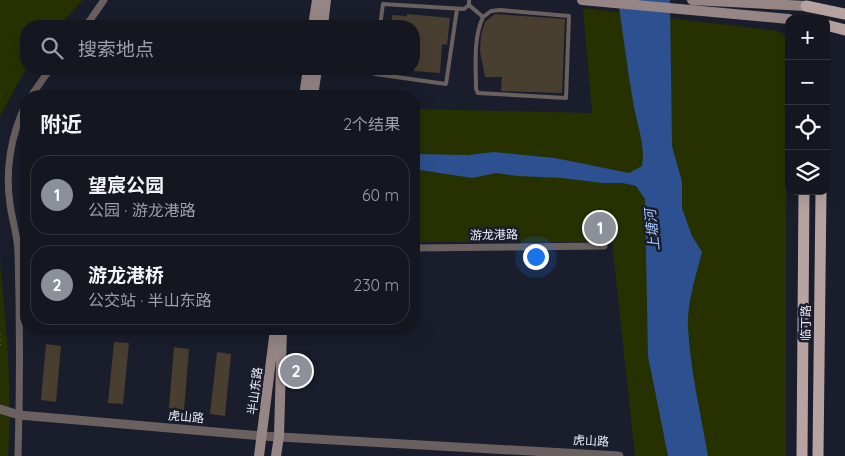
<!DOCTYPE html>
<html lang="zh">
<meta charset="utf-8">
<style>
body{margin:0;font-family:Quicksand,"Noto Sans SC",sans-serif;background:#21232d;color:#f1f3f6}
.controls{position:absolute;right:15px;top:15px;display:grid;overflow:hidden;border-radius:10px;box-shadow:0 5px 20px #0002}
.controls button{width:45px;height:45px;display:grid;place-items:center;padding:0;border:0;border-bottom:1px solid #33353e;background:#141620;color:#f1f3f6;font:25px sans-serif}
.you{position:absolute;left:535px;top:256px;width:18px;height:18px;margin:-12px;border:4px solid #fff;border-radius:50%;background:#1a73e8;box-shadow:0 0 0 8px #1a73e833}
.badge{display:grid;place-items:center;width:32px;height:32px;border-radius:50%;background:#8c9099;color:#fff;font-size:16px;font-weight:700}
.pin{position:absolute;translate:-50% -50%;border:2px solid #fff;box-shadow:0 1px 5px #0006}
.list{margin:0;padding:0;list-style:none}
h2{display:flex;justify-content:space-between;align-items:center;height:65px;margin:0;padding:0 20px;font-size:21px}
h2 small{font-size:16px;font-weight:400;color:#9d9fa5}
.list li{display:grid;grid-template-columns:32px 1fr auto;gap:15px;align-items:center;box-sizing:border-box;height:80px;margin:0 10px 10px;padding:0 10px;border:1px solid #33353e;border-radius:20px}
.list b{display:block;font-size:19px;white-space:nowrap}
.list p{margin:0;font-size:16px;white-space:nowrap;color:#9d9fa5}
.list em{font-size:16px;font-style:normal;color:#9d9fa5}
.icon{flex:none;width:28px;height:28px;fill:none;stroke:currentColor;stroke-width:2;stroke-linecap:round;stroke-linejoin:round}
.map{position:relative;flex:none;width:845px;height:456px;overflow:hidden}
.search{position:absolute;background:#141620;box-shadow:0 5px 20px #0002;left:20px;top:20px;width:400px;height:55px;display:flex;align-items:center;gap:12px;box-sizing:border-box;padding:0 18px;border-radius:20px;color:#9d9fa5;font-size:19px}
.panel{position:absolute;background:#141620;box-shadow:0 5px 20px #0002;left:20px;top:90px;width:400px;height:245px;border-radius:20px}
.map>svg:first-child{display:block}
.green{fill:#273100}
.water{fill:#2d5091}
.building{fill:#493f30}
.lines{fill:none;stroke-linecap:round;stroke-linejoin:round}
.path{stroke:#838692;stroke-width:1;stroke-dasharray:1 4;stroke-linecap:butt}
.service{stroke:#6a605f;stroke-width:4}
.minor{stroke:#6a605f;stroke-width:7}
.tertiary{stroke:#6a605f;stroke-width:9}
.secondary{stroke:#958685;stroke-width:10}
.primary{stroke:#b7a3a2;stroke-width:11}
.labels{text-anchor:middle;stroke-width:5;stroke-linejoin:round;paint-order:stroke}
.street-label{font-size:12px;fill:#ebeef8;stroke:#1a1d2b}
.water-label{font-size:14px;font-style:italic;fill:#a6c6fe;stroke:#1a1d2b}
</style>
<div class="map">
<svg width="845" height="456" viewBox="0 0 845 456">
<rect width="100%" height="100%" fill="#1a1d2b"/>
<path class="green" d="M0,0H83L59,26H26V69L0,116Z
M583,8L779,31L785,36L789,45L786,214V456H635L612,242H414V109L592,113Z
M0,261C6,326 13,391 8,456H0Z"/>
<path class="water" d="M618,0H670L672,146L682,182V208L692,236L702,252C696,276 687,302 688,327C690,369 701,415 708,456H668L648,356L645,199L636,186L623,183H602L562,178L518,176L496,173L472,178L414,169V154L469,155L494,152L555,158L629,173L642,166C646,145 636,122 633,101C627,67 623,34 618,0Z"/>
<path class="building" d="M407,14L450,18L447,45L442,44L440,73L414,71V26H391L392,15L407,16Z
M495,14L565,19L562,93L501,91L502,77H485L480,51L481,35L485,22Z
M114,342L129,343L123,404L108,403Z
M46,344L61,346L56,402L41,400Z
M174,347L189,349L184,410L169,408Z
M217,352L231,354L225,416L210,414Z"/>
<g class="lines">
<path class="path" d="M0,334V345"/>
<path class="service" d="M469,5L483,17L491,11L500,10L569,16L566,98L478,93L476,89C476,65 473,39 483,17
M380,26L383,4L464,9L469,5V0
M375,69V74L446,84L457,9"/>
<path class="minor" d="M86,26L104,0
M31,96L50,69
M414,248L604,246
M18,456C20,389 20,321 18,253C18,237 12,220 10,204C5,170 11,134 26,104"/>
<path class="tertiary" d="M0,409L19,415L262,436L619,456"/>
<path class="secondary" d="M582,0L789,19
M692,0L806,6
M313,26L317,0
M323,26L326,0
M304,96L308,69
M313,96L317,69
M259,456L275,329
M276,456L279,436L282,329"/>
<path class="primary" d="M806,6L845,14
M826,25L845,30
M802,456L804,191
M818,456L821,191"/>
</g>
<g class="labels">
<g class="street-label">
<text transform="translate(494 235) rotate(-1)" y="4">游龙港路</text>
<text transform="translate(806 323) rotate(-89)" y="4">临丁路</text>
<text transform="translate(255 391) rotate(-83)" y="4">半山东路</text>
<text transform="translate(186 417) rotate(5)" y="4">虎山路</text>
<text transform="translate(591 441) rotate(3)" y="4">虎山路</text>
</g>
<g class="water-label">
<text transform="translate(652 230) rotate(-96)" y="5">上塘河</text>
</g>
</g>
</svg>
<div class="controls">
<button>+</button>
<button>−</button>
<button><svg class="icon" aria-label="locate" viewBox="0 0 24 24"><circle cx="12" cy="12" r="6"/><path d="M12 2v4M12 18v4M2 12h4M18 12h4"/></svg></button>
<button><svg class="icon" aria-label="layers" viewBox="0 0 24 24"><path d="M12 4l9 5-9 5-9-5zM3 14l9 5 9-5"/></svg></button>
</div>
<div class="you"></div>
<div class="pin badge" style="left:600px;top:228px">1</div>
<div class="pin badge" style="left:296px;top:371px">2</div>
<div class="search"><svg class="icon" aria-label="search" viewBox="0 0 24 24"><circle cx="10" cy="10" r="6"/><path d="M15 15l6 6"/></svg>搜索地点</div>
<section class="panel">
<h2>附近<small>2个结果</small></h2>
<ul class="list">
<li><span class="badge">1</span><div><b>望宸公园</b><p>公园 · 游龙港路</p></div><em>60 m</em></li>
<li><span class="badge">2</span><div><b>游龙港桥</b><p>公交站 · 半山东路</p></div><em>230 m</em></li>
</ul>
</section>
</div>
